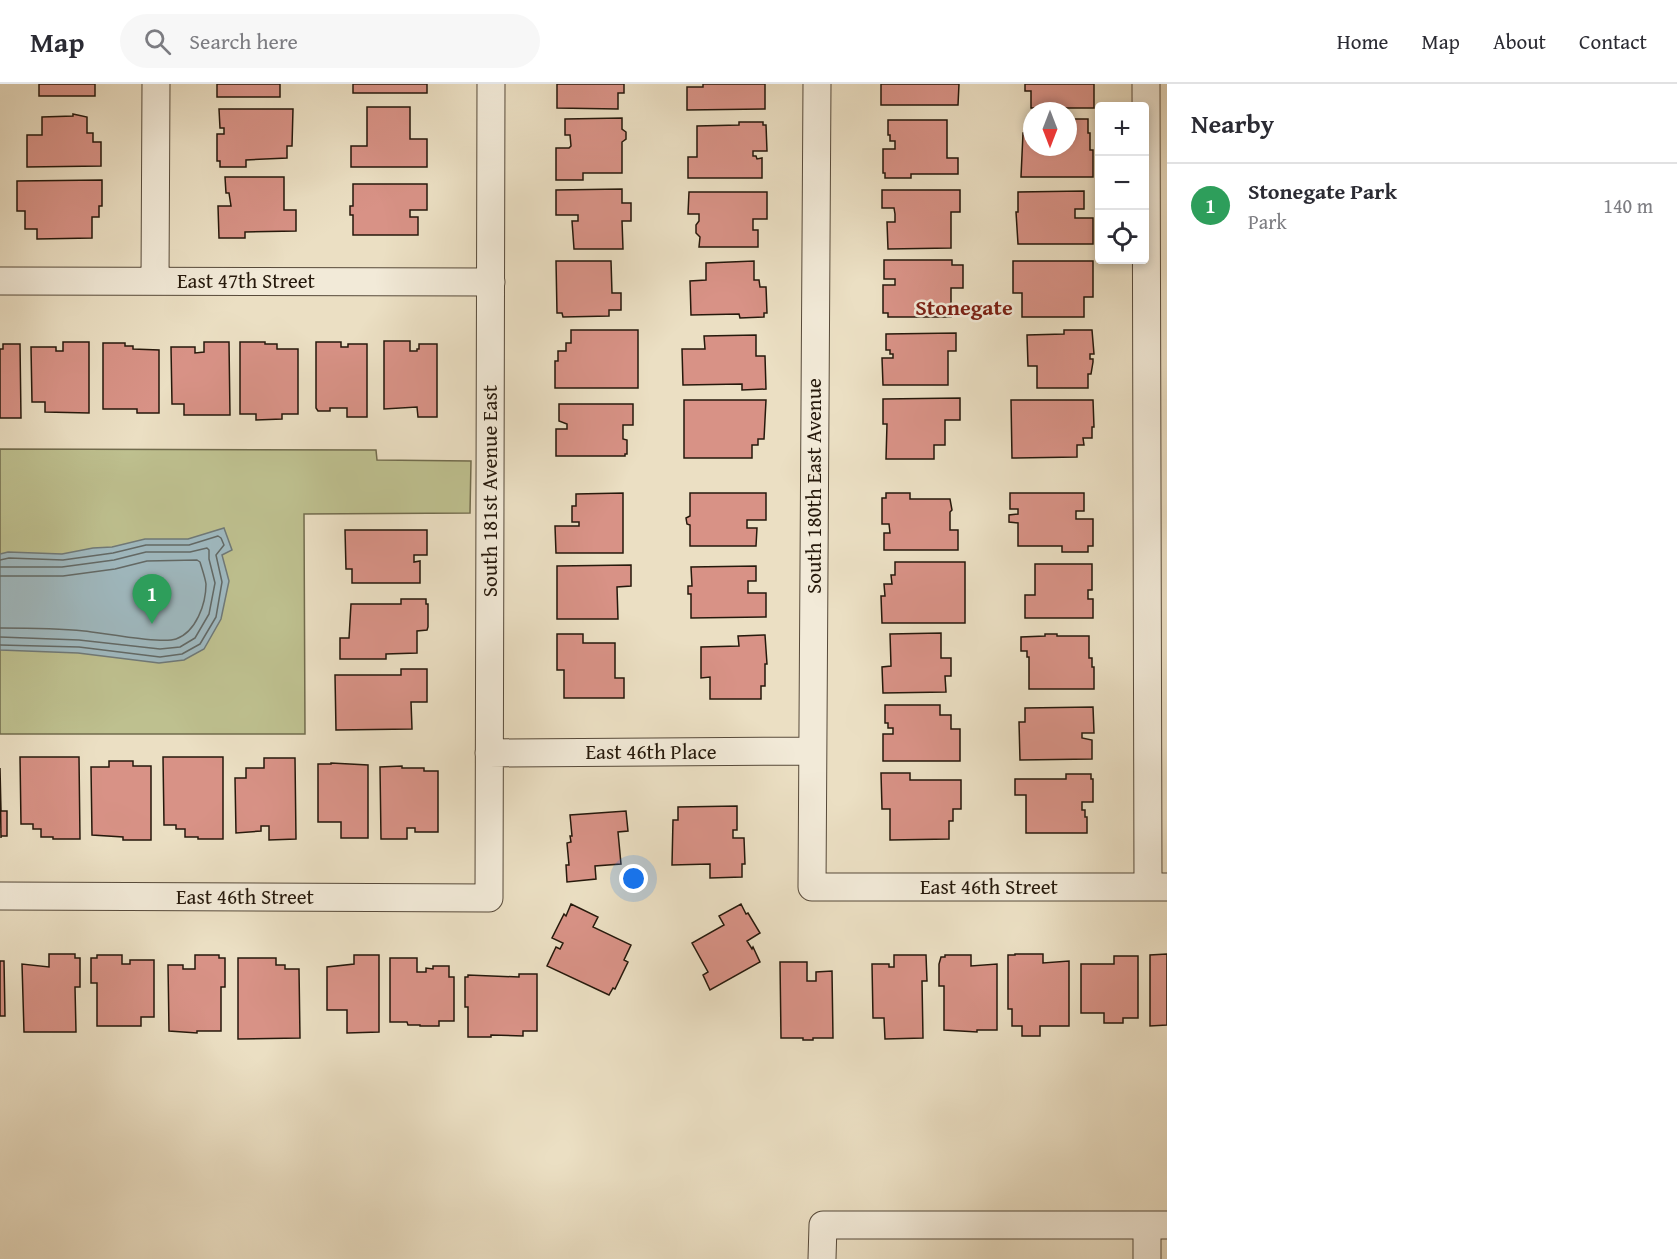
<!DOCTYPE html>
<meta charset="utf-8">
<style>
body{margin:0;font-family:"Gentium Book Plus",serif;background:#f7f7f7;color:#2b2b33}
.controls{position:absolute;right:18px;top:18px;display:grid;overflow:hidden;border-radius:6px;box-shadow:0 3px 9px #0003}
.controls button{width:54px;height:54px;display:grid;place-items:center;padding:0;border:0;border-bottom:2px solid #e1e1e2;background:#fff;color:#2b2b33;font:30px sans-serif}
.compass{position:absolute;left:1023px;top:18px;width:54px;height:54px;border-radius:50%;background:#fff;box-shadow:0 3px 9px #0003;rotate:180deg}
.you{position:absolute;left:634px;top:795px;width:21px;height:21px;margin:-15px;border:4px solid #fff;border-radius:50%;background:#1a73e8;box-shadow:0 0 0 9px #1a73e833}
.badge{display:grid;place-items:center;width:39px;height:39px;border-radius:50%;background:#8f2418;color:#fff;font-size:20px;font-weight:700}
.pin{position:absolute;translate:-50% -50px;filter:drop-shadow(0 2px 3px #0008)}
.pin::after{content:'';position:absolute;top:32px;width:21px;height:18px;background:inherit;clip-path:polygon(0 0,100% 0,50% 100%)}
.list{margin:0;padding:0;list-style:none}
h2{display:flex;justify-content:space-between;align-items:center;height:78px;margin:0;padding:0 24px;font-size:26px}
h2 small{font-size:20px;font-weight:400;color:#7c7c81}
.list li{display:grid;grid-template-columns:39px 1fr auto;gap:18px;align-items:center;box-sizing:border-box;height:84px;padding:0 24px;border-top:2px solid #e1e1e2}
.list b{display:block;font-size:22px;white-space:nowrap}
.list p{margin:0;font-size:20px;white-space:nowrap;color:#7c7c81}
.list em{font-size:20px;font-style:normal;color:#7c7c81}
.icon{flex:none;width:33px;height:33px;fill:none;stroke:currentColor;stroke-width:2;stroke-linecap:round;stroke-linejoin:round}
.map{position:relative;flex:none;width:1167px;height:1175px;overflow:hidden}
header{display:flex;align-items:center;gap:36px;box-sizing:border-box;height:84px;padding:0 30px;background:#fff;border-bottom:2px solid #e1e1e2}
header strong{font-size:28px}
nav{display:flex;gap:33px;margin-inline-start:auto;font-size:21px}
.search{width:420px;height:54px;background:#f7f7f7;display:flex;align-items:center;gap:15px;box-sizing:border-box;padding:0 21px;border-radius:33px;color:#7c7c81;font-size:22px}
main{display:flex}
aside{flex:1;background:#fff}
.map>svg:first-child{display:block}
.green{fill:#bec08f;stroke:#726c4e;stroke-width:1.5}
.water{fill:#9fb9c0;stroke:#6f7978;stroke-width:1.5}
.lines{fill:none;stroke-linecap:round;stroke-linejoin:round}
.shore{stroke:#626966;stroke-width:1.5}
.building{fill:#d89286;stroke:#26190c;stroke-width:1.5}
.minor-casing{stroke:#574a3a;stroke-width:29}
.minor{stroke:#f2ead8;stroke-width:27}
.labels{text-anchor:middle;stroke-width:5;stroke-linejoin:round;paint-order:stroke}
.street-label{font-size:21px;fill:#26190c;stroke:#f2ead8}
.neighbourhood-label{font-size:22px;font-weight:bold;fill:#7a1f14;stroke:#f2ead8}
</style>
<header>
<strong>Map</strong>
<div class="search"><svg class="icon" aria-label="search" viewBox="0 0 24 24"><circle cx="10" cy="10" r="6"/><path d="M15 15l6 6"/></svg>Search here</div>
<nav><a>Home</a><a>Map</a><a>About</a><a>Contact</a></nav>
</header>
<main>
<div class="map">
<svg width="1167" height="1175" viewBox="0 0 1167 1175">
<rect width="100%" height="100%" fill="#ebdfc3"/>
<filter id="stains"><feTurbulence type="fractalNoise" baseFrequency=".00333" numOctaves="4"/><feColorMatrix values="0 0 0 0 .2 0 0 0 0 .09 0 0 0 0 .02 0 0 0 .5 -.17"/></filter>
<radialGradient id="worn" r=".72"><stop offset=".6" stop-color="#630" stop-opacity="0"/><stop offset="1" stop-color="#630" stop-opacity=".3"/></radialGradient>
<path class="green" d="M0,365L376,366L377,376L471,377L470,429L304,430L305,650H0Z"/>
<path class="water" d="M224,444L232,466L222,471L229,497L221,535L204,565L184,576L159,579L78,569L0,566V470L8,468L62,470L93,464L112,463L145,455H188Z"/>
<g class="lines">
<path class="shore" d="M0,476L9,474L63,476L113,469L146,461H189L218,452L221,454L224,461L216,471L222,498L216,533L200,560L182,570L160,573L79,563L0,561
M0,483H62L114,476L146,468H190L207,464L209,466V475L215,499L209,530L195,554L180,563L160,565L79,556L0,553
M0,492H63L115,485L147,477L197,476L200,478C202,485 205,493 206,500C206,520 196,548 176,555C161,560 103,549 84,547C56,544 28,544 0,544"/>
</g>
<path class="building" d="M39,0H95V12H39Z
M217,0H280V13H217Z
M353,0H427V9H353Z
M557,0H624V9H618V25L557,24Z
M703,0H765V25L687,26V3H703Z
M881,0H959L958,21H881Z
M1025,0H1094V24H1031V7H1025Z
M367,23H410V55H427V83H351V62H367Z
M219,25H293L292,62H287V74L246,76V83H220V77H217V50H224V44H220Z
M73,30L87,33V49H93V58H101V82L27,83V51H42V33L73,32Z
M622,34V45L626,48V55L622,58V89H583V96H556V64H569L571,62L570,51H565V35Z
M1026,35H1032V63H1068V35H1088V49H1090V66H1093V93H1021L1023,49H1026Z
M888,36H947V74H958V90H911V94H885V89H883V65H895V57H890V51H888Z
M739,38H763V41H766L767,67H753V72H756L757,75L762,74V94H688V73H697V42L739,41Z
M225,93H284V126H296V147L245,148V154H219L218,122H231L229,109H226Z
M102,96V122H99V133H92V154L37,155V145H25V127H17V97Z
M353,100H427V126H410V133H418V151H353V131H350V122H353Z
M622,105V119H631V137H622L623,165H574L572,137H578V131H556V106Z
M882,106H960V128H951V164L888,165L887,138H895V130L894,124H882Z
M1084,107V125H1075V134H1093V160H1018L1016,128H1018V108Z
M689,108H767V135H753V146H758V163H699L700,153L696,149V141L699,137V130H688Z
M884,176H952V181H963V204H951V233H888V229H883V201H895V195H884Z
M556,177H611L612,209H621V226H609V232L563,233L562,229H557Z
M754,177V196H759L760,203H766L767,229H764V233L740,234L739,230L691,231L690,197L706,196V179Z
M1013,177H1093V213H1084V233H1022V209H1013Z
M571,246H638V304H555V277H558V267H566V259H571Z
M1064,246H1092L1094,270H1090V275H1093V278L1091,290H1088V304H1037V282H1028L1027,251L1064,250Z
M956,249V267H948V301H883L882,274H893V270H890V266H886V250Z
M756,251V272H765L766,305L742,306V300L683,301L682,265H705L704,252Z
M384,257H410V267H417V265H419V260H437V333H418L417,323L384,325Z
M63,258H89V329L45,328V318H32L31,263H56V267H63Z
M204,258H229L230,331H184V320H172L171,263H195V269L204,268Z
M240,258H265V260H277V265H298V330H282V335L256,336V330H240Z
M316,258H341V263H348V260H367V333H347V324H330V327H318L316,324Z
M103,259H125V262H133V265L159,266V329H137V325H103Z
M3,260H20L21,334H0V265H3Z
M960,314V336H945V361H934V375H886L887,340H883V315Z
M684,316H766L764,355H758V361H752V374H684Z
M1011,316H1093L1094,343H1092V354H1083L1084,361H1077V373L1012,374Z
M559,320H633V341H623V355L627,356V370H625V372H556V345H567V340L559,337Z
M623,409V469H556L555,442H579V438H572V422H576V410Z
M690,409H766V436H747V444H757L756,462H690V441L687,440L686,434L690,432Z
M886,409H910V415H950L952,426L950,428V446H958V466H884V449H890L889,440H882V414H886Z
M1010,409H1084V427H1076V435H1093V462H1088V468H1062V462H1018V439L1009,438V431L1018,430V425H1010Z
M345,446H427V471H414V478L420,477V499H352V485H346Z
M895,478H965V539H882L881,512H885L884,500H892L891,491H895Z
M1035,480H1092V506H1088V515H1093V534H1025V511H1035Z
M631,481V502L617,503L618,535H557V482Z
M756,482V497H748V509H766V533L691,534V510H688V502H692L691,483Z
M401,515H426V520H428V543L427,546L417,547V569L386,570V575H340V554H349L351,520H401Z
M941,549V574H951V592H945L946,608L883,609L882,583L891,582L890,550Z
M557,550H583V559H615V594H624V614H564V586H557Z
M1045,550H1057V552H1089V574H1092V583H1094V605H1029V573H1027V567H1021V553L1045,552Z
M765,551L767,580H765V602H761V615H710V593L701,594V563L739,562L738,552Z
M401,585H427V618H411L412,645L336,646L335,591H401Z
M885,621H940V631H951V645H960V677H883V650H893V644H888V639H885Z
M1093,623L1094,649H1082V654L1092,656V675L1020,676L1019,638H1025V624Z
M20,673H79L80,755H53V753H41V745H33V740H21Z
M163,673H223V755H198V753H185V745H176V741H164Z
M264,674H295L296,755L269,756V742H261V747L236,749L235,694H246V684H264Z
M109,677H133V682H151V756H123V753L92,751L91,683H109Z
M331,679L368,681V754H341V738H318V680H331Z
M402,682V684H424V687H438V748H415V744H407V755H381L380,683Z
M0,684L1,727H7V752H1V754Z
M881,689H910V696H961V725H953V737H949V755L890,756V725H882Z
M1066,690H1091V695H1093V718H1082V726H1085V733H1087V749H1026V711H1015V695H1066Z
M737,722V746H733V754H744L745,780H742V793L710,794V780L672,781L673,736H678V723Z
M626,727L628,747L618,748L621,780L595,782L596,795L567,798L566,781H569L567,759L571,758L570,752H572L570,731Z
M571,820L598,833L593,843L631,861L624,876L628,878L615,905L613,904L609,911L547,882L556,863L560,865L563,859L552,854L564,830L566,832Z
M741,820L746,830L748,829L760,849L747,857L752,865L753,863L760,878L710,906L703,891L708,888L692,859L724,841L719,832Z
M49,870H75V874H80V903H75L76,948H24L22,880L49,883Z
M1015,870H1043V879L1069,877V942H1040V952H1022V942H1012V925H1008V871H1015Z
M1167,870V941L1150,942V871Z
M97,871H122V880H130V876H154V933H141V942H97V899H91V874H97Z
M195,871H219V874H225V903H221V947H197V949L169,947L168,881H183V885H195Z
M354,871H379V948L347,949V926H327V883L354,880Z
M894,871H926L927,897H922L923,954L885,955L884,934H873L872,880H889V883H894Z
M945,871H971V882L997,880V946H977V948L944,946V902H939V880L941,873H945Z
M1114,872H1138V934H1123V939H1104V929H1081V880H1114Z
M238,874H276V881H285V885H299L300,954L238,955Z
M390,874H417V888H426V884L433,885V882H449V893H454V937H439V942H420V941H408L407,938H390Z
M0,877H4L5,932H0Z
M780,878H807V897H816V888L832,887L833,954H813V956H803V954H781Z
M519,890H537V947H523V952L491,951V953H468V923H465V893H468V891L519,893Z"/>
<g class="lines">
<g class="minor-casing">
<path id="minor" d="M817,0L812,803H1167
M1146,0L1148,803
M0,197L491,198
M155,197L156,0
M489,669L812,667
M0,812L489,814L491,0
M1147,1141V1175
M822,1175L823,1141H1167"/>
</g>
<use href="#minor" class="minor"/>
</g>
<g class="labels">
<g class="street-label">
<text x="246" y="204">East 47th Street</text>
<text transform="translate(814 402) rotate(-90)" y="7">South 180th East Avenue</text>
<text transform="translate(490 407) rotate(-90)" y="7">South 181st Avenue East</text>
<text x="651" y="675">East 46th Place</text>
<text x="989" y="810">East 46th Street</text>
<text x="245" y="820">East 46th Street</text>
</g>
<g class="neighbourhood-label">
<text x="964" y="231">Stonegate</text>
</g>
</g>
<rect width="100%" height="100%" filter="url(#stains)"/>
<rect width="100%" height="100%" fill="url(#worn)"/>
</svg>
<div class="controls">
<button>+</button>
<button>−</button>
<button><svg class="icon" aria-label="locate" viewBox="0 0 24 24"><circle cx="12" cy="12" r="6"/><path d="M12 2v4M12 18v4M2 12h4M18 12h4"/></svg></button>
</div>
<svg class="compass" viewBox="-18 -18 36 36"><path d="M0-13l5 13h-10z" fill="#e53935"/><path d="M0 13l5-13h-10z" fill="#7c7c81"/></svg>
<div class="you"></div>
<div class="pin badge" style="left:152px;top:540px;background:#2e9e5b">1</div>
</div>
<aside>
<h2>Nearby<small></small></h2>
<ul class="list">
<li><span class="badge" style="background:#2e9e5b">1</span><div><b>Stonegate Park</b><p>Park</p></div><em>140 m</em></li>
</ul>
</aside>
</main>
